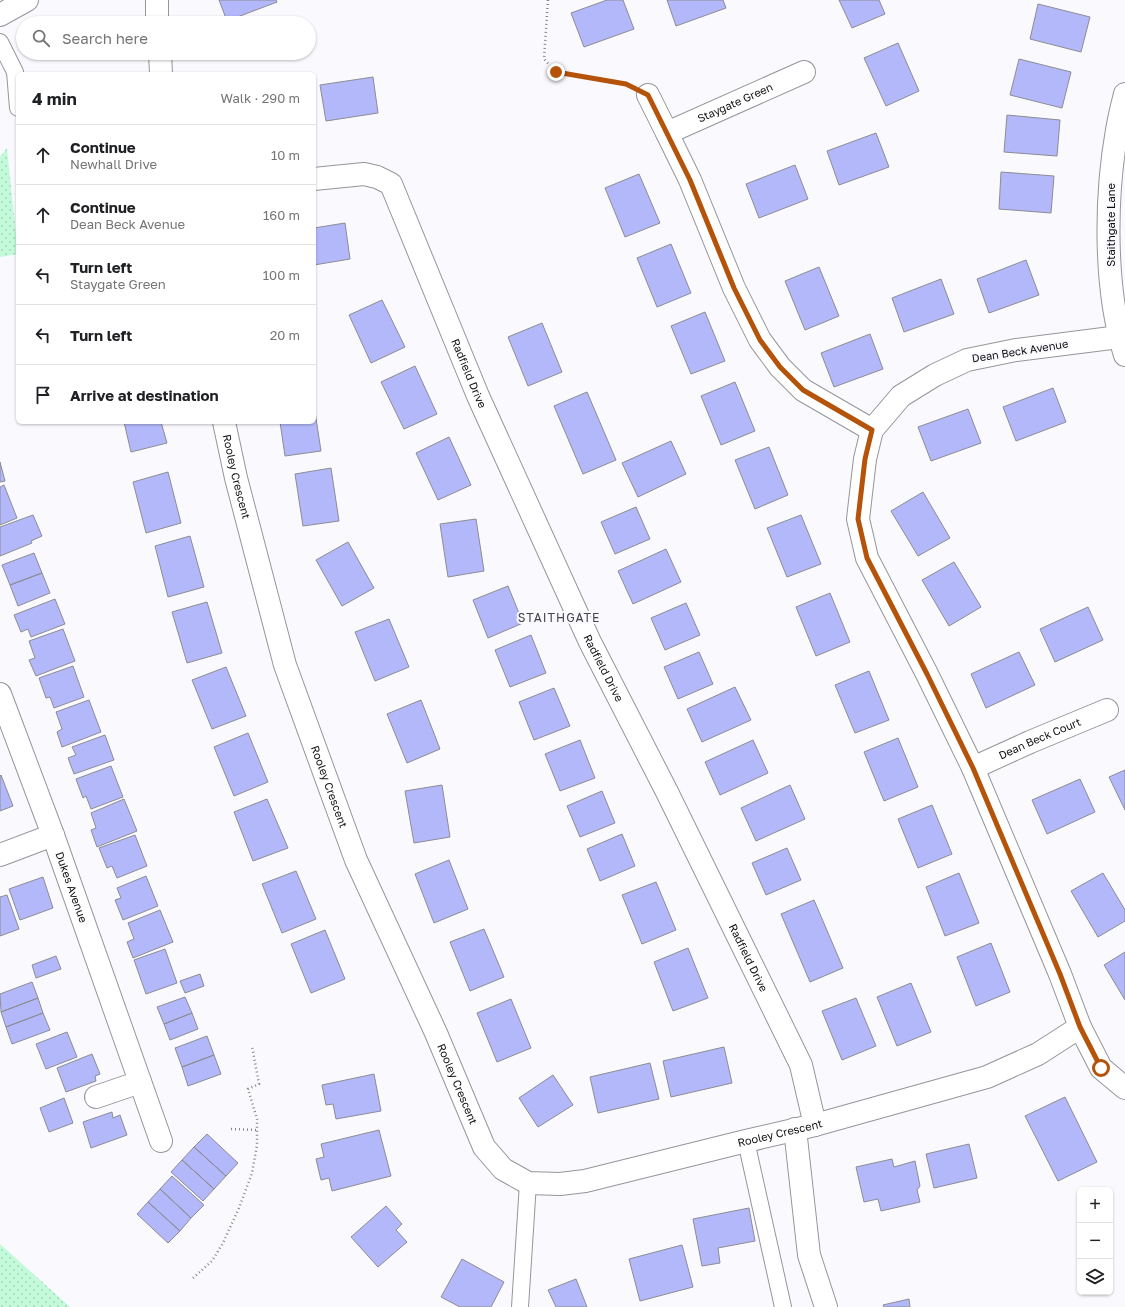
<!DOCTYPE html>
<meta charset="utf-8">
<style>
body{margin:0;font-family:"Golos Text",sans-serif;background:#f2f2f2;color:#202124}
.controls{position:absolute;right:12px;bottom:12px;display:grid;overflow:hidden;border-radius:6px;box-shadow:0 1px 3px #0004}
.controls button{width:36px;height:36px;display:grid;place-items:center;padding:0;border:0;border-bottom:1px solid #e0e0e0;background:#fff;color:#202124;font:20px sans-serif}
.stop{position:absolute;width:12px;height:12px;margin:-9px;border:3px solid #b45309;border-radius:50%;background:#fff}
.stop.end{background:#b45309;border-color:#fff;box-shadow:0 1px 4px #0008}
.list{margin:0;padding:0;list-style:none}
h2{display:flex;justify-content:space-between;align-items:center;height:52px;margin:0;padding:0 16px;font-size:17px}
h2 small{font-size:13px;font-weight:400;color:#757577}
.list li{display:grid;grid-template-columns:26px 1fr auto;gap:12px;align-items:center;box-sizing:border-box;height:60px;padding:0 16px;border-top:1px solid #e0e0e0}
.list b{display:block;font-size:15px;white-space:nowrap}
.list p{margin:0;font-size:13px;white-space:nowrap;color:#757577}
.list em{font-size:13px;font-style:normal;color:#757577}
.icon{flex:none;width:22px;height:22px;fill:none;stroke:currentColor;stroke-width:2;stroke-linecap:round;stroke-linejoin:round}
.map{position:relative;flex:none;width:1125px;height:1307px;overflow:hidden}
.search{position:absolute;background:#fff;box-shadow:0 1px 3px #0004;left:16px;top:16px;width:300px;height:44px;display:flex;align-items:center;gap:10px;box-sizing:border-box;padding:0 14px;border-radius:22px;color:#757577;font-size:15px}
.panel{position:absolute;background:#fff;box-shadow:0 1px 3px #0004;left:16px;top:72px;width:300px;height:352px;border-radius:6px}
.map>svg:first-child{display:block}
.green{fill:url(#green-dots)}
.building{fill:#b3b8fa;stroke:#8c8c92}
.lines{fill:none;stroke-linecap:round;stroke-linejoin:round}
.lane-casing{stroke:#96959b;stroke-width:18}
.street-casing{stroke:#96959b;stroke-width:24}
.secondary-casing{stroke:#96959b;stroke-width:24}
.highway-casing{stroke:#96959b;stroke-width:24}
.path{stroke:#87868a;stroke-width:2.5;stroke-dasharray:1 3;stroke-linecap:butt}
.lane{stroke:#fff;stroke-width:16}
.street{stroke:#fff;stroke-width:22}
.secondary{stroke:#fff;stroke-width:22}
.highway{stroke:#fff;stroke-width:22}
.route{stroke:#b45309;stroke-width:5}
.labels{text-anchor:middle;stroke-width:4;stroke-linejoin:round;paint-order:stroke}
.street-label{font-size:11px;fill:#111113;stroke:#faf9fe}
.neighbourhood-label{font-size:12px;letter-spacing:1px;fill:#454549;stroke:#faf9fe}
</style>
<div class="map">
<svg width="1125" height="1307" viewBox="0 0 1125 1307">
<defs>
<pattern id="green-dots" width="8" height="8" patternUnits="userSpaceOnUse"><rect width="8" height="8" fill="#c2fada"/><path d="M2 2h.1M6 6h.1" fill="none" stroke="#a6d5ba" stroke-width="1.8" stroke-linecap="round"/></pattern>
</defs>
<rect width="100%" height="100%" fill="#faf9fe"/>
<path class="green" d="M7,148L18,254L0,257V157Z
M0,1244L70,1307H0Z"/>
<path class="building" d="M219,0H276L277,2L227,21Z
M607,0H623L634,29L584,47L571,13Z
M667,0H723L726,8L676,26Z
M839,0H879L885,14L852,28Z
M1038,4L1090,17L1081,52L1030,39Z
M898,43L919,91L886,106L864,58Z
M1019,59L1071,72L1062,108L1010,95Z
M373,77L378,113L326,121L320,85Z
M1007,115L1060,120L1057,156L1004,152Z
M876,133L889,167L839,185L827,151Z
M795,165L808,199L759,218L746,184Z
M1001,172L1054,176L1051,213L999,209Z
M639,174L660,223L625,237L605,188Z
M345,223L350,259L314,265V228Z
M671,244L691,293L657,307L637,258Z
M1026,260L1039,295L989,313L977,279Z
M819,267L839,316L805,330L785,281Z
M941,279L954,314L904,332L892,298Z
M382,300L405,347L371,363L349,315Z
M705,312L725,361L691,374L671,326Z
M542,323L562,372L528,386L508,337Z
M870,334L883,369L834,387L821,353Z
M415,366L437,414L404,429L381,382Z
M735,382L755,431L721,445L701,396Z
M1053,388L1066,422L1016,441L1003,407Z
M587,392L616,460L583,474L554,406Z
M314,405L321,451L285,456L280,422H314Z
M968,409L981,443L931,461L918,427Z
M124,422H161L167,443L131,452Z
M449,437L471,485L438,500L416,453Z
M671,441L686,474L638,497L622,463Z
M769,447L788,495L755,509L735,460Z
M0,462L5,481L0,482Z
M331,468L339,521L303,526L295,474Z
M168,472L181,523L146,533L133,482Z
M4,485L17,518L0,525V487Z
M923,492L950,538L918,556L891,511Z
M636,507L650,539L615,554L601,522Z
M33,515L42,536L31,541L32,543L0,556V527Z
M801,515L821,564L787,577L767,528Z
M476,519L484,571L448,577L440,524Z
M190,536L204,587L168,597L155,546Z
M348,542L374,588L342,606L316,560Z
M666,549L681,582L633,604L618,571Z
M34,553L42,573L10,585L2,565Z
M954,562L981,607L949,626L922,580Z
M42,573L50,593L18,606L10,585Z
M508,586L523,623L488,638L473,600Z
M830,593L850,642L816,656L796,607Z
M55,599L65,624L31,637L28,629L21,632L14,615Z
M207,602L222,653L187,663L172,612Z
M686,603L700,635L665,650L651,618Z
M1088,607L1103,640L1055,662L1040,629Z
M389,619L409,667L375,681L355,632Z
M63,629L75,661L36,676L29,660L35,658L29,641Z
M531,635L546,673L510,687L495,650Z
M699,652L713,684L678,699L664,667Z
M1019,652L1035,685L986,708L971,674Z
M73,666L84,697L54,708L50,697L46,698L39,678Z
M226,667L246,716L212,729L192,680Z
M869,671L889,720L855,733L835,685Z
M735,687L751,720L702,742L687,709Z
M554,688L570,726L534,740L519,702Z
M89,700L101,732L62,747L57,732L62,729L56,712Z
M421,700L440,749L407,763L387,714Z
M248,733L268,782L234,796L214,747Z
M105,735L114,760L74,774L68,758L76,755L72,747Z
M898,738L918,787L884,801L864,752Z
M580,740L595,778L560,791L545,754Z
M753,740L768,773L720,795L705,762Z
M111,766L123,797L91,809L86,796L83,798L76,779Z
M1125,770V810L1109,777Z
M1,775L13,806L0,811V776Z
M1080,779L1095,812L1047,834L1032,800Z
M442,785L450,837L414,843L405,791Z
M790,785L805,819L756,841L741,808Z
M602,791L615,823L580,837L567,806Z
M124,799L137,831L97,847L91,830L96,828L91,813Z
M267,799L288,848L253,861L234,812Z
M932,805L952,854L918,868L898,819Z
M622,834L635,866L600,881L587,849Z
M135,835L147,866L117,878L112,866L107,868L99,848Z
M787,848L801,880L766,895L752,863Z
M449,860L468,909L434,923L415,874Z
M296,871L316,919L282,933L262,884Z
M959,873L979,923L945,936L926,887Z
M1103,873L1125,910V921L1098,937L1071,891Z
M146,876L158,906L123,920L115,900L121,898L117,888Z
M43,877L53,908L20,920L9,889Z
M656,882L676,930L642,944L622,895Z
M7,895L19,929L0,936V897Z
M814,900L843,968L810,982L781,914Z
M160,910L173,942L133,958L127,942L134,939L128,923Z
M484,929L504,977L470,991L450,942Z
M325,930L345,979L311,993L291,944Z
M991,943L1010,992L976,1006L957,957Z
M688,948L708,998L673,1011L654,962Z
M165,949L177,983L146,994L134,960Z
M1125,952V1000L1104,965Z
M56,956L61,969L36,978L32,965Z
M200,974L204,986L185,993L180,981Z
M32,982L38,998L1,1012L0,994Z
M911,983L931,1032L897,1046L877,997Z
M185,997L192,1013L164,1024L157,1007Z
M38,998L43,1013L6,1027L1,1012Z
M856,998L876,1046L842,1060L822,1011Z
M511,999L531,1048L497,1062L477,1013Z
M43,1013L50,1030L12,1044L6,1027Z
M192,1013L198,1029L170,1040L164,1024Z
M67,1032L77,1057L46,1069L36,1044Z
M207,1036L214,1055L182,1067L175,1048Z
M724,1047L732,1083L671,1097L663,1061Z
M92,1054L100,1074L95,1076L96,1081L66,1092L57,1068Z
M214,1055L221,1074L188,1086L182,1067Z
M650,1063L659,1099L598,1113L590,1077Z
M374,1074L381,1111L336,1119L333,1104L326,1105L322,1085Z
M553,1075L573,1105L538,1127L519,1098Z
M1065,1097L1097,1162L1058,1181L1025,1116Z
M64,1098L73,1123L49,1132L40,1108Z
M112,1112L113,1118L120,1115L127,1135L91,1148L83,1122Z
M379,1130L391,1176L332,1191L329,1178L321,1180L316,1159L324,1157L321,1144Z
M207,1134L238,1163L226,1176L194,1147Z
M969,1144L977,1178L934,1188L926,1154Z
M194,1147L226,1176L214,1189L182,1160Z
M892,1159L894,1167L915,1161L920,1186L917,1190L920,1202L881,1211L878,1199L864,1202L856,1167Z
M182,1160L214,1189L203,1201L171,1172Z
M172,1176L204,1205L191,1218L160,1189Z
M160,1189L191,1218L180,1231L148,1202Z
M148,1202L180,1231L168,1243L137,1214Z
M386,1206L402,1224L396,1230L407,1242L378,1267L351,1237Z
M749,1208L755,1241L718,1248L720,1263L702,1266L693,1219Z
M682,1245L693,1287L640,1301L629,1259Z
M462,1259L504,1282L491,1307H460L441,1297Z
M576,1279L587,1307H556L548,1290Z
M909,1299L910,1307H884L883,1305Z"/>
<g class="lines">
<g class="lane-casing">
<path id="lane" d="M0,42L15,72L18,108
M746,1141L783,1307
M520,1307L528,1183"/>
</g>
<g class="street-casing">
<g id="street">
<path d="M157,0V23"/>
<path d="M160,53L161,74"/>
<path id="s1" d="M648,95L667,133L804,72"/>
<path d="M667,133L690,180L734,288L760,340L780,367L803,390L872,430"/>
<path id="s2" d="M314,179L364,174L377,177L391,184L478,396L590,642L667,792L801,1065L815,1125"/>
<path d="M1119,337L1016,350L967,360L935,375L901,396L872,430L865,459L858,519L867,558L927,674L973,768L1060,974L1080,1027L1101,1068L1125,1088"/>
<path id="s3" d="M224,422L236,478L285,665L356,860L436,1033L484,1147L503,1169L528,1183L560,1184L585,1181L746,1141L815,1125L987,1077L1038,1054L1080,1027"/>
<path id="s4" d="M0,694L53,835L161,1141"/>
<path id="s5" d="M973,768L1030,742L1107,710"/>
<path d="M0,855L53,835"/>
<path d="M96,1097L140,1082"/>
<path d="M795,1129L809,1255L826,1307"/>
</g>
</g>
<g class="secondary-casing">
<path id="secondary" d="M1125,94C1122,106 1119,118 1117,130C1105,198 1104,289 1125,355"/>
</g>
<g class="highway-casing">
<path id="highway" d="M0,15L27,0"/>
</g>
<path class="path" d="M548,0L544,59L556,72L626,84
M231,1129L257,1130
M193,1278L212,1261L223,1243L239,1208L252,1173L257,1145V1119L248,1089L259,1084L252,1046"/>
<use href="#lane" class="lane"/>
<use href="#street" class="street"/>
<use href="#secondary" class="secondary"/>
<use href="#highway" class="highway"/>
</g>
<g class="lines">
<path class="route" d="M556,72L626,84L648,95L690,180L734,288L760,340L780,367L803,390L872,430L865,459L858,519L867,558L927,674L973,768L1060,974L1080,1027L1101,1068"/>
</g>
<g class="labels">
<g class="street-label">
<text dy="4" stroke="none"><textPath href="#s1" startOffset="117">Staygate Green</textPath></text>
<text transform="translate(1111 225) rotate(-90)" y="4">Staithgate Lane</text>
<text transform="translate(1020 351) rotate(-9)" y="4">Dean Beck Avenue</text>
<text dy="4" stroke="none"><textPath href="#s2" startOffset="284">Radfield Drive</textPath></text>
<text dy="4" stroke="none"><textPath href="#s3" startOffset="56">Rooley Crescent</textPath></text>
<text dy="4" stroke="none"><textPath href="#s2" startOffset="608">Radfield Drive</textPath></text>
<text dy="4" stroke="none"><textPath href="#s5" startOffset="73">Dean Beck Court</textPath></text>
<text dy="4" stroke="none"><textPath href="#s3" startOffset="380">Rooley Crescent</textPath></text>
<text dy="4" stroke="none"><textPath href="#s4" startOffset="206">Dukes Avenue</textPath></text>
<text dy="4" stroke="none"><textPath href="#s2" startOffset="932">Radfield Drive</textPath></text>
<text dy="4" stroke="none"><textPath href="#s3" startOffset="704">Rooley Crescent</textPath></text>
<text dy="4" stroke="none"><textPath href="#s3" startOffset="1088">Rooley Crescent</textPath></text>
</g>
<g class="neighbourhood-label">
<text x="559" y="622">STAITHGATE</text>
</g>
</g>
</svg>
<div class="controls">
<button>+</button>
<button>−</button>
<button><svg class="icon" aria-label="layers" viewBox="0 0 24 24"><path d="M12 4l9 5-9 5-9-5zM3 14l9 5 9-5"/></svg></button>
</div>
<div class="stop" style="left:1101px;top:1068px"></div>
<div class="stop end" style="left:556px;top:72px"></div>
<div class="search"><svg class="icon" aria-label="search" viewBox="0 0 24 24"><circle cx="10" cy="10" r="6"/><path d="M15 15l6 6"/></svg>Search here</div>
<section class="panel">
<h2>4 min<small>Walk · 290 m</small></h2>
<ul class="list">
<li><svg class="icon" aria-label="ahead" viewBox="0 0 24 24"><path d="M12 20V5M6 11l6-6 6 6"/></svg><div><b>Continue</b><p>Newhall Drive</p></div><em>10 m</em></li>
<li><svg class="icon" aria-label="ahead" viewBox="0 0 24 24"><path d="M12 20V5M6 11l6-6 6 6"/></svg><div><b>Continue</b><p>Dean Beck Avenue</p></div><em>160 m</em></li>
<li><svg class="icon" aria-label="left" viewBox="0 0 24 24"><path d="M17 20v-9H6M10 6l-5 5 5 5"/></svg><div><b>Turn left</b><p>Staygate Green</p></div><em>100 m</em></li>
<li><svg class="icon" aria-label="left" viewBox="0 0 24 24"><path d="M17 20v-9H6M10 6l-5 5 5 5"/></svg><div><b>Turn left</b></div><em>20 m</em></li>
<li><svg class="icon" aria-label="arrive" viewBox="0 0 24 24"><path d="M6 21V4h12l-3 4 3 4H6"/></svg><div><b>Arrive at destination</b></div></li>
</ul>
</section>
</div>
